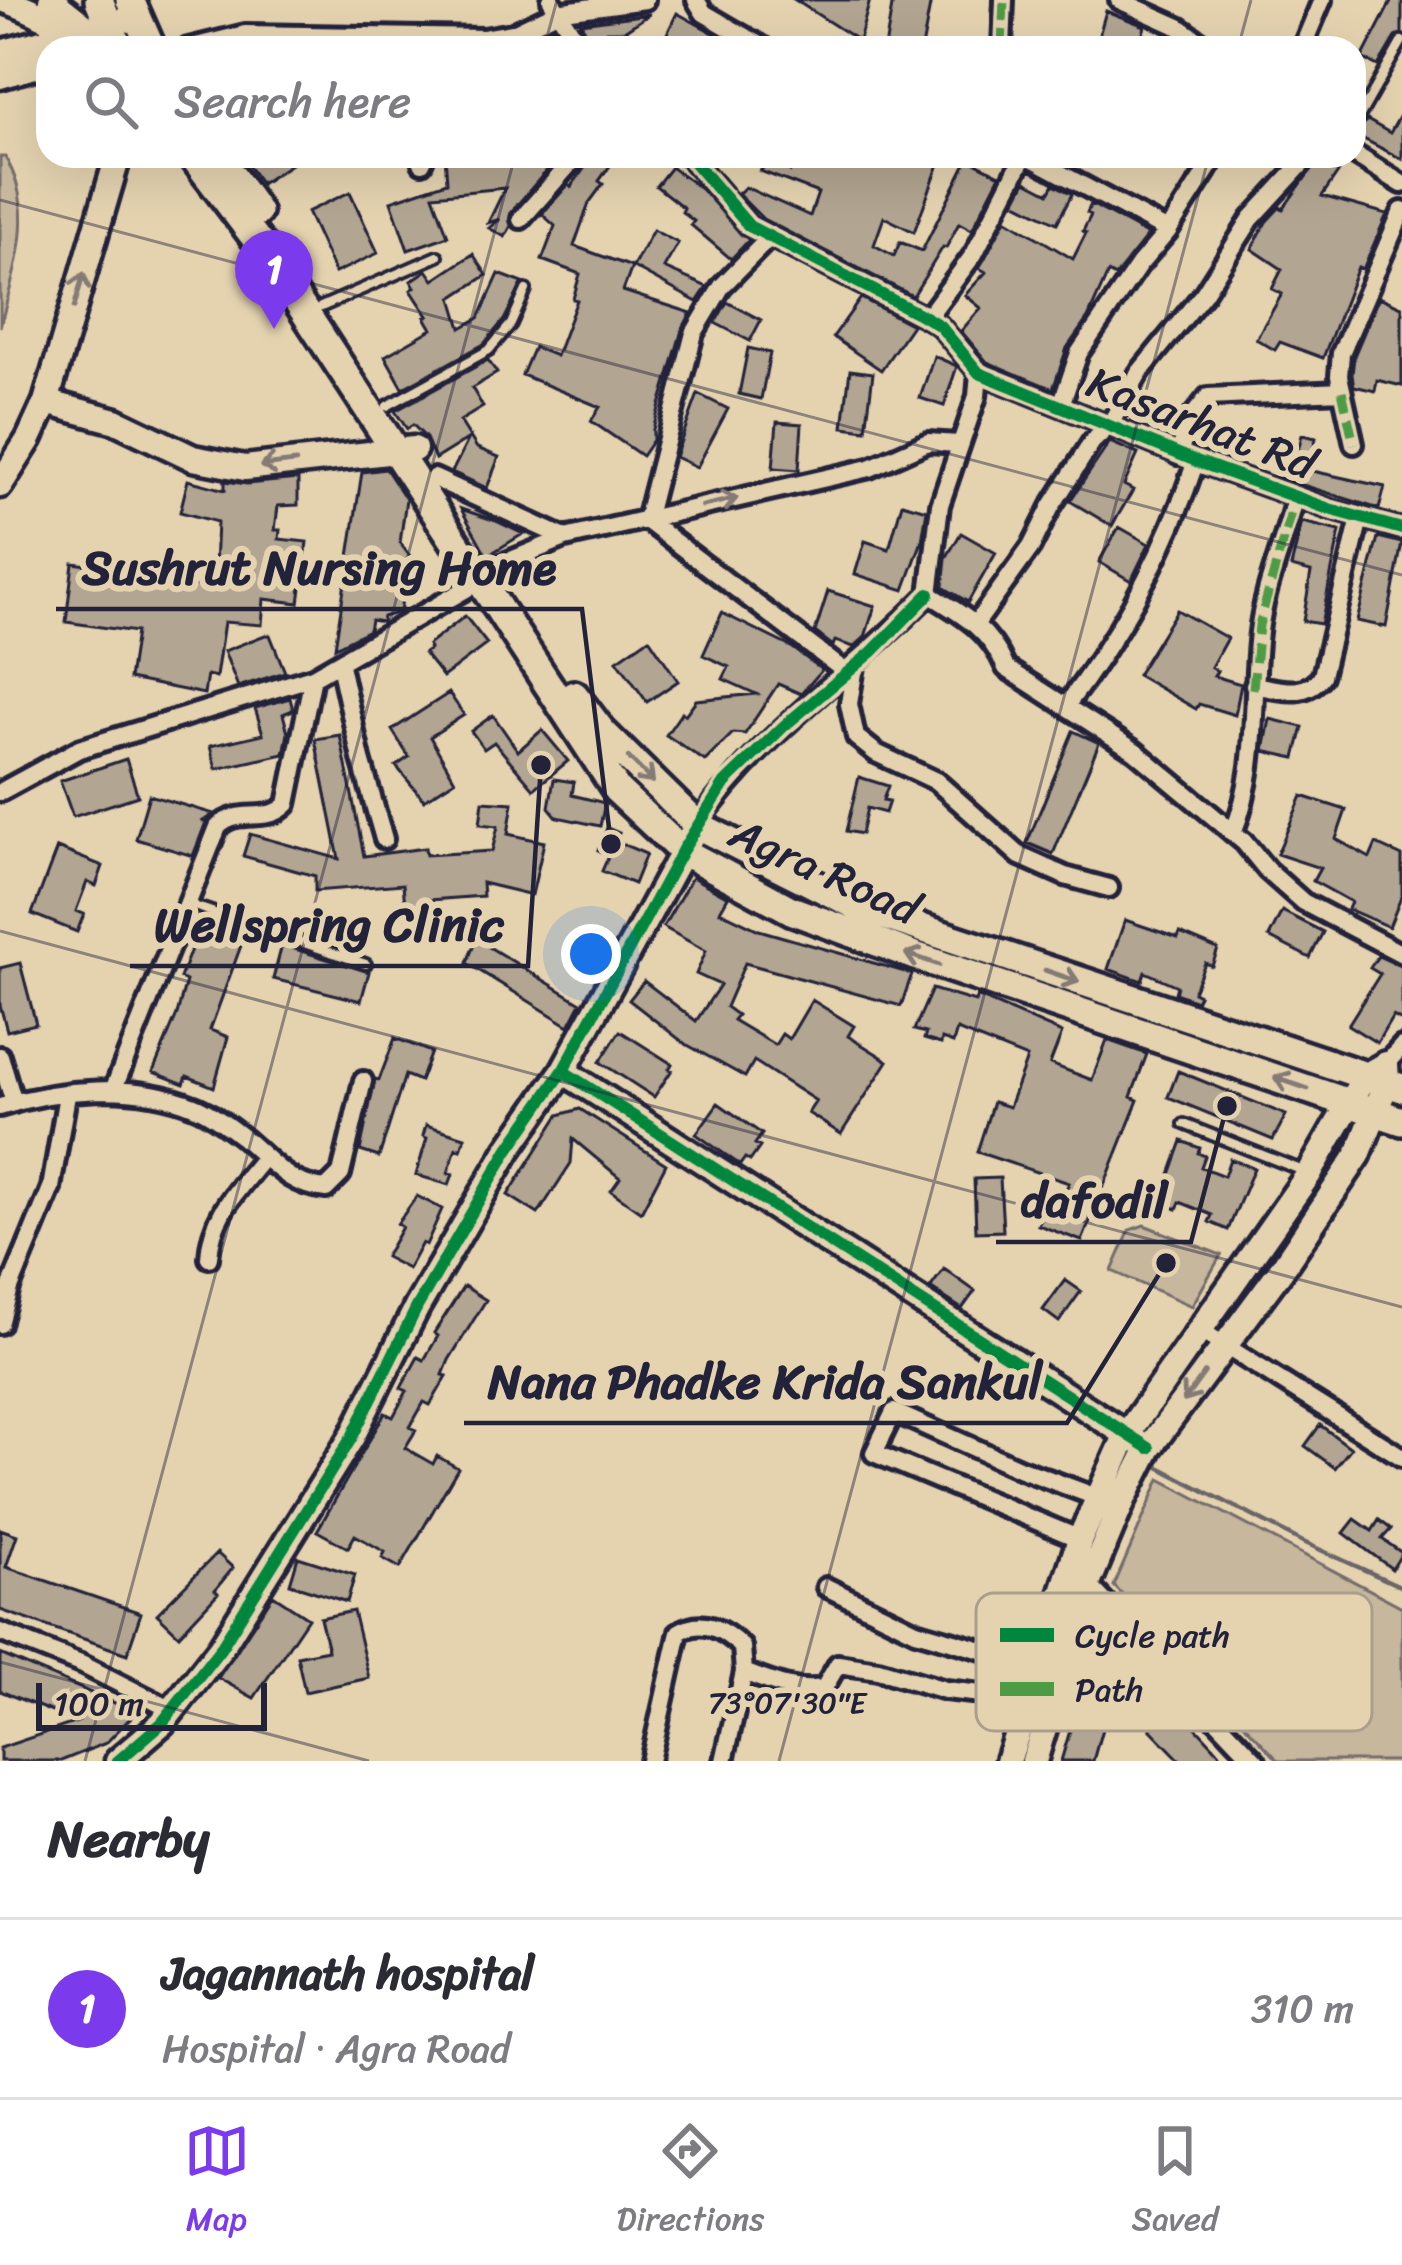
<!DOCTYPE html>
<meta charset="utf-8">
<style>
body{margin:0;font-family:Sriracha,sans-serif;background:#f2f2f3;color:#2b2b33}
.scale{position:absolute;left:36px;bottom:30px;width:231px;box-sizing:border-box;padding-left:12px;border:6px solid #22223b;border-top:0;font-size:33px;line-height:42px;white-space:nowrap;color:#22223b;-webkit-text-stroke:9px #e5d3b0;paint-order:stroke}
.you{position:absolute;left:591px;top:954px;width:42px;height:42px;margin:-30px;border:9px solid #fff;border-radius:50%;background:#1a73e8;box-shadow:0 0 0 18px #1a73e833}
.badge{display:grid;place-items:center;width:78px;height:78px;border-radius:50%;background:#7c3aed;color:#fff;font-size:39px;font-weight:700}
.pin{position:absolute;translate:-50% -99px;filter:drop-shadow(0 3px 6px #0008)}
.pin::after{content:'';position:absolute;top:63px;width:42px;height:36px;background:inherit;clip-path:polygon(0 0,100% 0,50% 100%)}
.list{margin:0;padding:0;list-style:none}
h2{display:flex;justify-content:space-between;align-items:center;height:156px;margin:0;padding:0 48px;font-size:51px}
h2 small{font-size:39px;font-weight:400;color:#7c7c81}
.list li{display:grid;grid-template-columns:78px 1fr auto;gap:36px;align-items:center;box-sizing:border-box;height:180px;padding:0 48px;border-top:3px solid #e1e1e2}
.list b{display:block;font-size:45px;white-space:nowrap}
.list p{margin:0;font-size:39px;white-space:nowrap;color:#7c7c81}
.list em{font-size:39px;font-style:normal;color:#7c7c81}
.icon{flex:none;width:66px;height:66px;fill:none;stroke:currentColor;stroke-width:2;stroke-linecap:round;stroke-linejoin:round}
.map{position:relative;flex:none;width:1402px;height:1761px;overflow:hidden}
.search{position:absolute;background:#fff;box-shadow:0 12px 48px #0002;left:36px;right:36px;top:36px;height:132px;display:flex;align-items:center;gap:30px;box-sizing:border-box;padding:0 42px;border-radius:36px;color:#7c7c81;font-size:45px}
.sheet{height:336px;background:#fff}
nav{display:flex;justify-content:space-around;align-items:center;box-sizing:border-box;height:168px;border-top:3px solid #e1e1e2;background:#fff;font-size:33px;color:#7c7c81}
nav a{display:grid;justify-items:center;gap:6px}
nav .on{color:#7c3aed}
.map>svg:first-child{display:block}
.green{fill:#c6b79d;stroke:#746c6c;stroke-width:3}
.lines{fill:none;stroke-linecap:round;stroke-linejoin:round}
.stream{stroke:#6b6567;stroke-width:4.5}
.building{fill:#b2a591;stroke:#22223b;stroke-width:3}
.lane-casing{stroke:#22223b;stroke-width:16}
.street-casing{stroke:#22223b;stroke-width:26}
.secondary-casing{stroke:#22223b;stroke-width:33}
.primary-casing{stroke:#22223b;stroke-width:36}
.lane{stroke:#e5d3b0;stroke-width:8}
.street{stroke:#e5d3b0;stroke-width:16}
.secondary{stroke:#e5d3b0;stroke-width:24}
.primary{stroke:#e5d3b0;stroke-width:27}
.quiet{stroke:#4d9b45;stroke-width:9;stroke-dasharray:18 9;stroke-linecap:butt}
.cycleway-casing{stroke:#e5d3b0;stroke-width:20}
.cycleway{stroke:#00873e;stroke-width:12}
.oneway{stroke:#847a76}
.ticks{fill:none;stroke:#22223b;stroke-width:3;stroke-opacity:0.45}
.labels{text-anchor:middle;stroke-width:12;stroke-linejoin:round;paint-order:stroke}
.street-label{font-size:45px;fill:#22223b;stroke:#e5d3b0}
.key{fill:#e5d3b0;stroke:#aa9e8d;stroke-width:3}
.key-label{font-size:33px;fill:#22223b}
.ticks-label{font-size:30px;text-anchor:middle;fill:#22223b;stroke:#e5d3b0;stroke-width:12;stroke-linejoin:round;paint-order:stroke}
.leader{fill:none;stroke:#22223b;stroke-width:4.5}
.callout-dot{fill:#22223b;stroke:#e5d3b0;stroke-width:4.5}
.callout-label{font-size:48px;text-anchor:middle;font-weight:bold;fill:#22223b;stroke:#e5d3b0;stroke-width:12;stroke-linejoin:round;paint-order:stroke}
</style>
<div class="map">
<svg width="1402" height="1761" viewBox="0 0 1402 1761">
<rect width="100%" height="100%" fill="#e5d3b0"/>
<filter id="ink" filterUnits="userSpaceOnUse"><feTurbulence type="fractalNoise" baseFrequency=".00833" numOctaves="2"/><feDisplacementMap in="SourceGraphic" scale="24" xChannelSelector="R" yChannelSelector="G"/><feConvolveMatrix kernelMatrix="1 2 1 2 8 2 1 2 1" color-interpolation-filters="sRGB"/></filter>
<g filter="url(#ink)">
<path class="green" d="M0,157H5C38,211 14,271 0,327Z
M1144,1225L1221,1255L1192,1306L1112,1271L1130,1230Z
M1160,1479L1402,1607V1761H1279L1114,1586Z"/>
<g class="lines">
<path class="stream" d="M1151,1463L1301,1541L1402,1587"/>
</g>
<path class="building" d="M795,0H870L859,41Z
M893,0H931L922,48H885Z
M1392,0H1402V33L1395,37L1378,66L1362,58Z
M1106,11L1145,26L1139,48L1096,46Z
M677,13L728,41L724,48H660Z
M650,14L624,31H609L616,36L597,48H594L581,23Z
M1402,112V159L1354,134L1367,120L1390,133Z
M242,156H286L291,164L261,184Z
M445,156H524L548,169L511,212V226L505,237L489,228L500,219L488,223L505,188L433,195L448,236L408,250L391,201L447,182Z
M593,156H617L599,181L603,184L589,203L574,246L632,267L623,291L691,313L682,330L653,429V440L642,456L591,421L600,407L522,375L534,347L556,356L577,300L573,299L580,274L542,260L555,226L542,214L568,185L571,187Z
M795,156H942L914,232L884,217L874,245L894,256L900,242L922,251L968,159L1000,175L972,230L959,223L946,248L943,247L913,296L763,219L738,194L745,187L810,216L818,193L760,171L774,157L790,171Z
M1321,156L1341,168L1322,196L1387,214L1363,269L1358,267L1323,358L1280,342L1275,350L1256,339L1282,294L1272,289L1282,269L1252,249L1266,222L1280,207L1283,209Z
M671,167L700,188L749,240L731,259L691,225L694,221L682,212L684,208L656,186Z
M1026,181L1049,193L1054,184L1072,194L1057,223L1015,202Z
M350,192L378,253L335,273L307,212Z
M1091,204L1148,235L1115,277L1108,273L1088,318L1067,348L1053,389L987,362L961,331L981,308L965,295L986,272L979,268L1006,219L1073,259L1086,233L1083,231L1091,215L1087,213Z
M653,230L678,243L664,268L707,287L697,302L633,267Z
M473,254L487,275L452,298L461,328L479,318L499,274L523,283L504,320L484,344L403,388L385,356L432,329L425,317L428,316L411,290L415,287L411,281L427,270L434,280Z
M1379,297L1402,307V386L1377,380L1375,391L1354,386L1352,375L1354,356Z
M861,298L912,325L881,370L833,337Z
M727,302L761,320L750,341L715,323Z
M748,348L770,353L761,399L739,394Z
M934,356L957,366L944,406L920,398Z
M488,360L497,373L472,388L483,407L460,421L477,448L499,457L487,488L452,472L469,438L435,459L426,438L413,425L407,429L395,411Z
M850,370L873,373L866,430L843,427Z
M698,394L728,409L697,467L675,457Z
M777,422L802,424L799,470L773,468Z
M1302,435L1316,438L1308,470L1385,487L1379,509L1274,476L1281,447L1298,451Z
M1110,442L1138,454L1124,485L1133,490L1112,526L1070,501Z
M386,469L406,499L400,543L425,576L403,593L400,612L383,617L382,622L371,620L369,630L335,647L362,472Z
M298,479V505L278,506L275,530H280L279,539L307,542L299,603L264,599L262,625L224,622L216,677L207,675L204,694L129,679L136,632L66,622L73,563L189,579L188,584L214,588L217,522L180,512L188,480L225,490V481L247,484Z
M902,503L927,510L922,541L904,590L855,574L865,541L889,549Z
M461,509L496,521L523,534L487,556Z
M1302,522L1340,531L1321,624L1303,621L1311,572L1291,567Z
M1119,527L1149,544L1131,581L1099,562Z
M961,533L996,553L968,602L943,587L946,558Z
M1378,537L1402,543L1386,627L1357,621Z
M828,591L875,606L865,637L854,647L835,641L833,646L815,632Z
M1177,610L1227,638L1211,667L1217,671L1214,676L1241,684L1235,715L1199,704L1196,709L1137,675Z
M722,613L793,648L822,670L801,694L778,684L745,734L733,733L705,761L666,735L682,712L685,715L696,700L756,694L723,679L729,667L703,655Z
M465,616L487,644L443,677L424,653L430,649L428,645Z
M265,635H270L285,672L238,687L224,651Z
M649,638L678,681L647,702L617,660Z
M449,693L464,715L430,737L455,780L424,800L396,766L409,757L392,730Z
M290,698L293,710L283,714L288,733L284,754L216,769L210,746L263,734L255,708Z
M493,715L518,751L542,730L568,761L534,789L494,742L484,749L471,731Z
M1270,719L1303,727L1295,758L1264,751Z
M1073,731L1099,743L1053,854L1027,843Z
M340,735L364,856L425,848L426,855L492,851L498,826L480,824L483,801L513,803L508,834L544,842L532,895L482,883L483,896L430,900L431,915L406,917L403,884L315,891V876L243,856L250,834L339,859L315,739Z
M126,759L138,796L73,817L60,781Z
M859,777L888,786L883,800L889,801L885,813L867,808L861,834L846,831Z
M554,779L574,782L572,795L605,803L600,826L557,817L549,807Z
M149,795L214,814L203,821L206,822L193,856L136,839Z
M1302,796L1346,810L1336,839L1370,858L1376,844L1402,856V895L1389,927L1348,909L1351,902L1313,881L1320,868L1277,854Z
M607,828L619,833L615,841L646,854L634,884L602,871L609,855L598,850Z
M57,848L103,866L96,886L87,882L76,911L84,914L77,932L32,914Z
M692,877L728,897L720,911L759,930L912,974L901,1006L745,963L726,1007L737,1015L733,1020L775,1045L782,1034L789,1039L812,1000L854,1026L848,1036L888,1061L841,1134L808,1113L816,1101L754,1061L745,1077L684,1043L629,1000L644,981L696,1021L720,985L696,974L706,951L663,927Z
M1282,911L1323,932L1310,958L1269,937Z
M203,918L246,932L210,1030L228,1037L214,1087L187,1076L184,1084L153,1072L177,1014L186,981L180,978Z
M1125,920L1178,938L1180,933L1218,949L1212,966L1205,963L1193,992L1199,995L1196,1001L1175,993L1177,986L1145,972L1142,981L1108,969Z
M476,939L581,1003L569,1026L467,963Z
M282,945L369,972L361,1001L273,979Z
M1378,956L1402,967V1021L1393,1016L1377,1043L1348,1025L1380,974L1370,968Z
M20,963L36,1024L7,1031L0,1005V968Z
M932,989L975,1002L977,996L1062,1033L1050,1064L1092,1080L1107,1040L1147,1054L1131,1097L1138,1100L1082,1241L1038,1225L1047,1204L1057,1208L1069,1183L977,1152L993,1102L1009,1107L1027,1058L957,1030L953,1043L942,1039L941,1044L924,1039L926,1033L914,1030Z
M620,1031L672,1064L669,1069L672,1070L654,1097L600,1062Z
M395,1038L431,1052L420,1081L405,1075L379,1157L360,1151L375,1079L379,1080Z
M1178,1071L1286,1115L1273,1140L1168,1097Z
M718,1103L762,1134L755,1144L760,1147L750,1161L745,1158L740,1165L696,1134Z
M580,1109L666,1164L641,1212L611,1191L620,1178L573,1139L571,1163L538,1214L508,1195L559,1115Z
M426,1125L465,1137L461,1150L456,1148L448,1173L453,1174L449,1185L416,1175L427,1138L423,1136Z
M1182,1141L1200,1148L1198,1153L1205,1156L1201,1167L1224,1176L1230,1159L1254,1168L1228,1230L1209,1222L1212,1215L1180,1202L1177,1209L1160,1202Z
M1000,1178L1003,1231L976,1232L974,1179Z
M417,1196L442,1209L426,1245L422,1243L408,1269L385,1257L402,1227L397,1224Z
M944,1269L975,1291L962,1309L930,1288Z
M1065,1280L1081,1291L1059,1322L1043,1310Z
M464,1286L486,1300L449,1360L443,1375L447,1376L430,1405L424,1402L410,1427L416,1430L405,1448L433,1464L437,1456L458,1468L400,1568L382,1558L385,1552L355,1535L348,1548L317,1531L385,1413L393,1417L407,1391L401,1388L418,1357L424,1360L438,1336L434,1333Z
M1320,1425L1351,1448L1335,1468L1305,1446Z
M1355,1519L1372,1531L1379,1520L1391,1529L1382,1539L1402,1553L1392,1569L1344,1533Z
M0,1529L17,1535L6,1567L141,1613L127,1654L0,1610Z
M217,1553L233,1568L215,1590L218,1593L179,1635L157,1614Z
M298,1557L355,1575L347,1602L290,1584Z
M273,1595L308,1618L254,1698L218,1678Z
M353,1611L369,1678L305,1692L297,1656L328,1650L320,1618Z
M1112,1637L1227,1761H1181L1150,1729L1153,1726L1142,1712L1090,1658Z
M0,1654L136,1712L106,1743L61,1761H0V1748L77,1722L0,1691Z
M1076,1710L1105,1718L1093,1761H1061Z"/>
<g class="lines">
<g class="lane-casing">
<path id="lane" d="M1354,126L1402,41
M321,307L438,256
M387,406L489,350L511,324L526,290
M191,905L366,964
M1184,1124L1306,1172"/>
</g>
<g class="street-casing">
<path id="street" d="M551,0L581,48
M696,0L704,13L764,48
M1119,0L1179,27L1209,48
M188,48L245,34L484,38L513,33L557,12L645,0
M1002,48L1004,0
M1302,48L1322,0
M1354,154L1402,184
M689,156L749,226L927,318L940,326L979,373L1196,461L1329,509L1402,529
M1028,156L1168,231
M422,163L425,156
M521,219L577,156
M770,237L722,286L694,333L646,520L847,673
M927,318L974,254L1024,156
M1061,405L1079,353L1139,265L1168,231L1216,156
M1354,444L1339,376L1341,353L1402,211
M1178,455L1192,417L1208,397L1342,391
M434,478L565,538
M489,569L565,538L870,468L928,442L958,444
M929,594C964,615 990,630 1006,668L1135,751L1244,842L1267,870L1303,902L1402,954
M929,594L940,505L977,396L979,373
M977,622L1031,547L1051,507L1092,442L1109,426L1139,373L1204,293L1251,219L1309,156
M340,665L361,759L384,839
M855,666L849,704L856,737L876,753L936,781L1020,856L1065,876L1109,888
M1254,685C1278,689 1305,699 1322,676L1360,518
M1066,706C1122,632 1166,550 1196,461
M0,792L79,749L313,677L480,581
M697,825C759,735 852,673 929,594
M1233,833C1260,767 1251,701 1259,632C1264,587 1285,542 1295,498
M0,1056L14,1103
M1386,1064L1402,1046
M114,1088L218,827C238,806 268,825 287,804L313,677
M0,1107C59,1088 135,1082 194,1106C210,1112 228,1126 241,1136C271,1160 286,1185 326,1189L341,1174L363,1081
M209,1258C211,1215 238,1190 264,1157
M0,1324L10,1288L51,1188L67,1095
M1200,1330L1402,1457
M1080,1539L874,1453L894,1412L1021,1469L1099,1498
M1085,1581L1256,1761
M826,1587L916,1631L1048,1669
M0,1632L83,1665L172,1710
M650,1761L679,1632C703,1617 724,1630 742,1647L744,1672
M724,1761L744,1672C770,1682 795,1693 824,1688L838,1664L878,1670L945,1690L1027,1699"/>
</g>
<g class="secondary-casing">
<path id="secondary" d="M5,0C27,8 62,21 71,44
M51,0L89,30L95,48
M0,53L125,20
M0,76L48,62
M46,402L116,421L193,458L245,468L414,449
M0,485L29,439L46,402L118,156
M563,1071L1137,1441
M118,1761L162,1723L220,1649L352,1437L417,1307L508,1150L563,1071L690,838
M1008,1761L1080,1539L1127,1434L1309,1174L1365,1076L1386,1064L1387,1082L1358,1155L1281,1270L1149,1448L1123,1500L1088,1584L1034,1761"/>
</g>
<g class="primary-casing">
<path id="primary" d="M99,0L119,48
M130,0L151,48
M193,156L263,248L617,790L682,851L791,910L915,956L1402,1121
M218,156L257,212
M574,695L602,732L697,825L861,908L1402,1088"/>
</g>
<use href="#lane" class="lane"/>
<use href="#street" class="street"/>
<use href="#secondary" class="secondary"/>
<use href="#primary" class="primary"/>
<path class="quiet" d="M1002,48L1004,0
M1342,391L1354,444
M1253,689L1259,625L1295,498"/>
<g class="cycleway-casing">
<path id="cycleway" d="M689,156L749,226L927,318L940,326L979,373L1196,461L1329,509L1402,529
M563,1071L1149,1448
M118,1761L162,1723L220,1649L352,1437L417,1307L508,1150L563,1071L682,851L725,783L784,726L872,652L929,594"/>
</g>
<use href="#cycleway" class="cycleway"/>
</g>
<defs><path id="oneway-shaft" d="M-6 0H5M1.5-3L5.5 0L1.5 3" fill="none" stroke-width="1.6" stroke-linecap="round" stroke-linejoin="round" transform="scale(3)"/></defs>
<g class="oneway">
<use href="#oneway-shaft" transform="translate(79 290) rotate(-74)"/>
<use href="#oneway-shaft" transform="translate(278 464) rotate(173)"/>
<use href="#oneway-shaft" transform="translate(720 502) rotate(-13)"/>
<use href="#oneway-shaft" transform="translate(641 770) rotate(45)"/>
<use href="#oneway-shaft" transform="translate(922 959) rotate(-161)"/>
<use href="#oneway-shaft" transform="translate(1062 976) rotate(19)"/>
<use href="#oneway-shaft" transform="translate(1291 1083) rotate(-161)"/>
<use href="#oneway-shaft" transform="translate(1194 1387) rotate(126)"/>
</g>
</g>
<path class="ticks" d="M544,48L557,0M1238,48L1251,0M0,200L1402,575M0,931L1402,1307M0,1662L369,1761M85,1761L515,156M779,1761L1209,156"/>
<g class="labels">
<g class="street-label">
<text transform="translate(1202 422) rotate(21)" y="16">Kasarhat Rd</text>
<text transform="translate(825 870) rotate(24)" y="16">Agra Road</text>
</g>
</g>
<rect x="976" y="1593" width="396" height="138" rx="18" class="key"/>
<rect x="1000" y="1628" width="54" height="14" fill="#00873e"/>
<rect x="1000" y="1682" width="54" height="14" fill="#4d9b45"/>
<g class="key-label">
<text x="1075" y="1647">Cycle path</text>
<text x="1075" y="1701">Path</text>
</g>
<g class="ticks-label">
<text x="787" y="1713">73°07'30"E</text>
</g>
<path class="leader" d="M611 844L582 609H56M541 765L528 966H130M1227 1106L1191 1242H996M1166 1263L1067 1423H464"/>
<g class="callout-dot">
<circle cx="611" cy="844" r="12"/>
<circle cx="541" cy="765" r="12"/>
<circle cx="1227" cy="1106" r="12"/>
<circle cx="1166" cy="1263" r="12"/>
</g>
<g class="callout-label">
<text x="319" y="584">Sushrut Nursing Home</text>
<text x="329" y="941">Wellspring Clinic</text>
<text x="1094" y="1217">dafodil</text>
<text x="765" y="1398">Nana Phadke Krida Sankul</text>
</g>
</svg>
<div class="scale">100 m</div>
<div class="you"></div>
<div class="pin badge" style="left:274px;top:329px">1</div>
<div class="search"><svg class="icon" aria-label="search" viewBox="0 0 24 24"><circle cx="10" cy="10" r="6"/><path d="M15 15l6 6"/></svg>Search here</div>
</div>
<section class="sheet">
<h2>Nearby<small></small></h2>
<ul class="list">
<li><span class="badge">1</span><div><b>Jagannath hospital</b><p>Hospital · Agra Road</p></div><em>310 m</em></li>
</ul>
</section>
<nav>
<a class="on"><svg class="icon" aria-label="map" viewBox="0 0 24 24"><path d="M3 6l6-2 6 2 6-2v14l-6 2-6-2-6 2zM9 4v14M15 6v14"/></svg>Map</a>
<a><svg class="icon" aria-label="directions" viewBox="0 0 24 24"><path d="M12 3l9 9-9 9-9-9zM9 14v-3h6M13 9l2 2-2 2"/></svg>Directions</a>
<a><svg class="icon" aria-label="saved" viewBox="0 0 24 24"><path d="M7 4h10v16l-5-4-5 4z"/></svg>Saved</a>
</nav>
